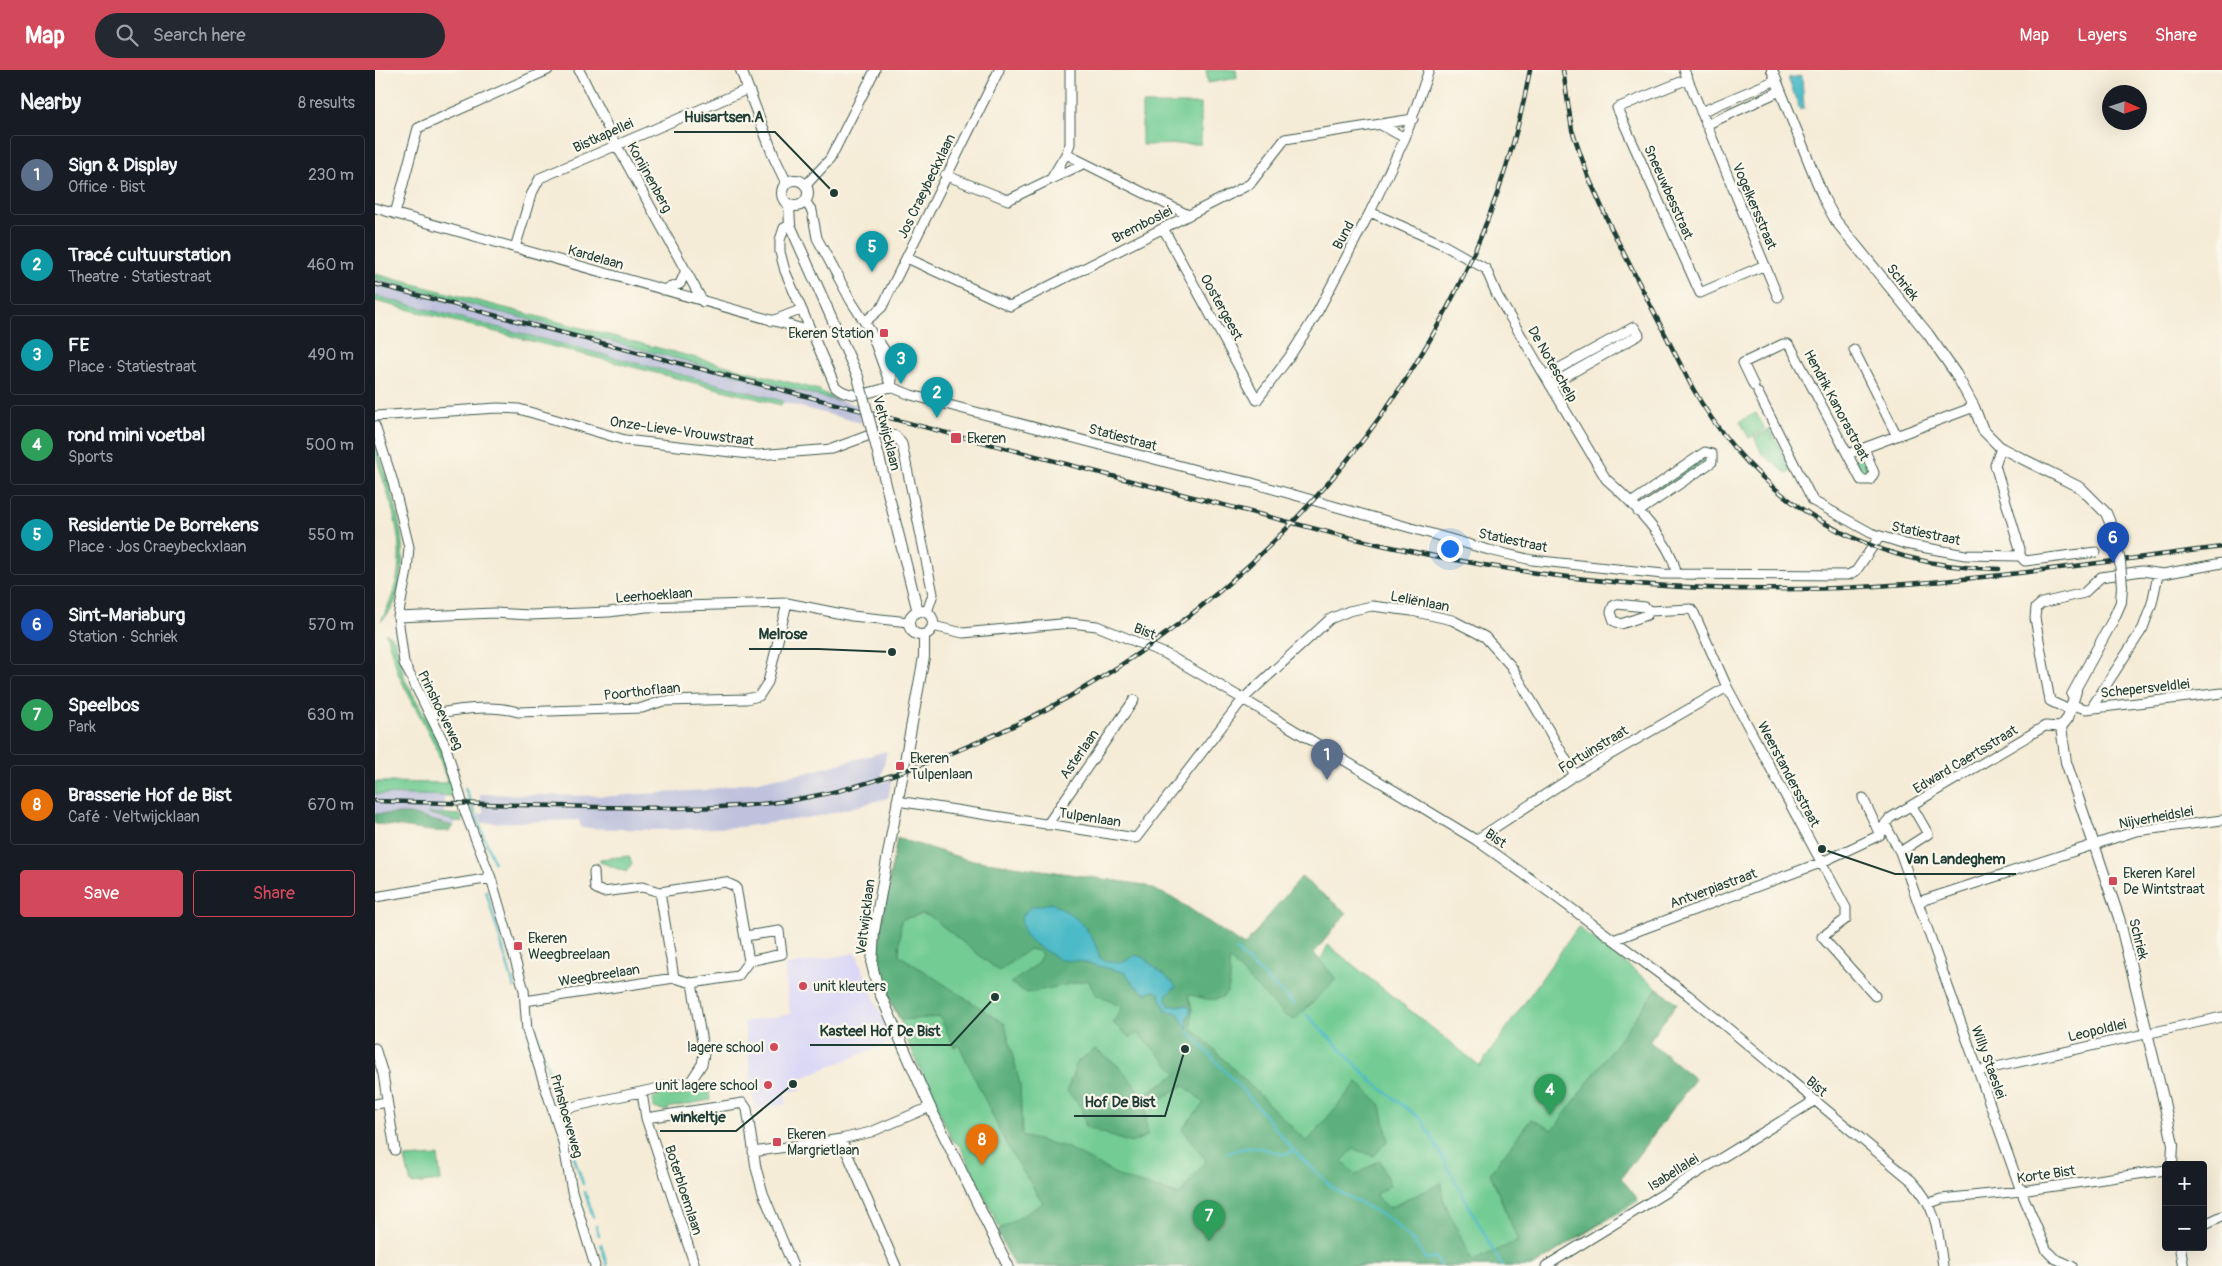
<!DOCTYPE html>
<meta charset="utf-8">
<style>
body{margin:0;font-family:Pangolin,sans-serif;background:#242831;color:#f1f3f6}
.controls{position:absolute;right:15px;bottom:15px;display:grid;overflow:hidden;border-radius:5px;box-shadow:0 5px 20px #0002}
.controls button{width:45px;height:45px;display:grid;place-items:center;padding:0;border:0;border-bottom:1px solid #363941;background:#171b24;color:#f1f3f6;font:25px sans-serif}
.compass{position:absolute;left:1727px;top:15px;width:45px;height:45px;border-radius:50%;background:#171b24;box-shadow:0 5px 20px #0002;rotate:93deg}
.you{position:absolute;left:1074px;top:478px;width:18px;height:18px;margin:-12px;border:4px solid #fff;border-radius:50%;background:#1a73e8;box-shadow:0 0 0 8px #1a73e833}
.badge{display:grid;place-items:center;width:32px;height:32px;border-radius:50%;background:#d1495b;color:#fff;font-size:16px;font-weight:700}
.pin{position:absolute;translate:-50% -41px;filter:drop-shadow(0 1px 2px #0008)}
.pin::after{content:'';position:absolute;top:26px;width:18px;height:15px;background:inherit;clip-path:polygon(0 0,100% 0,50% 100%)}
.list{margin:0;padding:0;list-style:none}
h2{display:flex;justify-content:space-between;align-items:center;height:65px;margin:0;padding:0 20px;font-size:21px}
h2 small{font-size:16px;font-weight:400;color:#9ea1a6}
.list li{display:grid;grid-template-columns:32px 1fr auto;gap:15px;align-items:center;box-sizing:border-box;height:80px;margin:0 10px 10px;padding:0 10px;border:1px solid #363941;border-radius:5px}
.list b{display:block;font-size:19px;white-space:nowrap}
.list p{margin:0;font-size:16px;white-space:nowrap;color:#9ea1a6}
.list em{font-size:16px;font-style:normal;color:#9ea1a6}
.actions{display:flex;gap:10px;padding:15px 20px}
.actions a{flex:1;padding:11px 0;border:1px solid #d1495b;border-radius:5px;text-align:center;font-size:18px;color:#d1495b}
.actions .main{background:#d1495b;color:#fff}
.icon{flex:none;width:28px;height:28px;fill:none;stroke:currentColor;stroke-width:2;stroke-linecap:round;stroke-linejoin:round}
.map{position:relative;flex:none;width:1847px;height:1196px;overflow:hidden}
header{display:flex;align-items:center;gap:30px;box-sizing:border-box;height:70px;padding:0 25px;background:#d1495b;color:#fff}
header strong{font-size:24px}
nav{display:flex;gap:28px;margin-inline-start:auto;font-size:18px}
.search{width:350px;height:45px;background:#242831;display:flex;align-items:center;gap:12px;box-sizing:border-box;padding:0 18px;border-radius:28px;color:#9ea1a6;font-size:19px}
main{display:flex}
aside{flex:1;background:#171b24}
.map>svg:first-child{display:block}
.built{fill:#d9d6f7}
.industrial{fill:#c0c2dd}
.green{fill:#72cc93;stroke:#488464}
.forest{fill:#5db07d;stroke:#3e7658;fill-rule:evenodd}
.water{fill:#4dbbc7;stroke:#367c7e}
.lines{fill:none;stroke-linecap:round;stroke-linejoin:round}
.stream{stroke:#4dbbc7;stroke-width:2.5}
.minor-casing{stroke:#3f574c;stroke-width:11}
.tertiary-casing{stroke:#3f574c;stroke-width:12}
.minor{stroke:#fff;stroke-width:9}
.tertiary{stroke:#fff;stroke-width:10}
.rail-casing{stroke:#1f3d34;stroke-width:4.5}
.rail{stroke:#fbf7ec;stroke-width:2.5;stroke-dasharray:8;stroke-linecap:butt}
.tertiary-bridge-casing{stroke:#3f574c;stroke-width:12;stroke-linecap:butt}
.tertiary-bridge{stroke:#fff;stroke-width:10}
.poi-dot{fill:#d1495b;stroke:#fbf7ec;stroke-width:2}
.labels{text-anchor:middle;stroke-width:4.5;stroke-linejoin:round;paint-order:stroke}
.street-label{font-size:14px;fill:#1f3d34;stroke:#fbf7ec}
.poi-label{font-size:14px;fill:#1f3d34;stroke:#fbf7ec;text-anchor:start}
.leader{fill:none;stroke:#1f3d34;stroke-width:2}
.callout-dot{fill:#1f3d34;stroke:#fbf7ec;stroke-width:2}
.callout-label{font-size:15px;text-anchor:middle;font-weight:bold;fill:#1f3d34;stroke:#fbf7ec;stroke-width:4.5;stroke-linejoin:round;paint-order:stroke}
</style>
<header>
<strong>Map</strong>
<div class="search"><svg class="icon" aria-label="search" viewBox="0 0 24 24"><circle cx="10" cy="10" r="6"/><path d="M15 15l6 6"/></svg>Search here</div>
<nav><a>Map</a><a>Layers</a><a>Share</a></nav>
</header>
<main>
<aside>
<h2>Nearby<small>8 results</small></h2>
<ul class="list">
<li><span class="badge" style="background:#5c6f8a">1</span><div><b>Sign &amp; Display</b><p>Office · Bist</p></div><em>230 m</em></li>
<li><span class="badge" style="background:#0f9aa8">2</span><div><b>Tracé cultuurstation</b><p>Theatre · Statiestraat</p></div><em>460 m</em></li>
<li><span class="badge" style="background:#0f9aa8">3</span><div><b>FE</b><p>Place · Statiestraat</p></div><em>490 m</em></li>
<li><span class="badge" style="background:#2e9e5b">4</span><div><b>rond mini voetbal</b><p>Sports</p></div><em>500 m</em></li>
<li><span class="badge" style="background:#0f9aa8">5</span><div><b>Residentie De Borrekens</b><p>Place · Jos Craeybeckxlaan</p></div><em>550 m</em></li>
<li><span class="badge" style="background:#1a4fb4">6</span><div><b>Sint-Mariaburg</b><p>Station · Schriek</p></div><em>570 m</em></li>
<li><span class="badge" style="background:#2e9e5b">7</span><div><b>Speelbos</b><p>Park</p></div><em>630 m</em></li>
<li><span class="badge" style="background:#e8710a">8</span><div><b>Brasserie Hof de Bist</b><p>Café · Veltwijcklaan</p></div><em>670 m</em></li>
</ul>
<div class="actions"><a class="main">Save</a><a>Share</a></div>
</aside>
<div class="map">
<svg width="1847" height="1196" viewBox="0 0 1847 1196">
<rect width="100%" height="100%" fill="#fbf7ec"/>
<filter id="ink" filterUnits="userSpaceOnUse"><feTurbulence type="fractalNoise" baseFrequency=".02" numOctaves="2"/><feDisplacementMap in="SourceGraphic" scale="10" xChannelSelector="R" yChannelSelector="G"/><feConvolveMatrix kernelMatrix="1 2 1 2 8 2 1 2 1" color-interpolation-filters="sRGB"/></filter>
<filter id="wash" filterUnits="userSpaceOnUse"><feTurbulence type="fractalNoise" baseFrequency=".0096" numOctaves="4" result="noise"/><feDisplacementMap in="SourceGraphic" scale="20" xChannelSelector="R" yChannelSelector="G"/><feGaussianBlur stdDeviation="1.12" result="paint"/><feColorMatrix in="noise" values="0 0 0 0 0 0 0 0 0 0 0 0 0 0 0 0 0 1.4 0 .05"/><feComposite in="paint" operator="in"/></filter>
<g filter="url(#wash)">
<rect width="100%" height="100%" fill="#f5ecd7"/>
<path class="built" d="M481,883L517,972L426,1008V1020L410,1022L411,1034L380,1039L369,952L415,944L409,896Z"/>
<path class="industrial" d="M0,209L482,335L487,353L0,226Z
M512,681L505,713L517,710L513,728L445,746L366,757L290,760L206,758L204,750L107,753L103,744H109L104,724L238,726L330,720L430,703Z
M0,711L73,713L77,726H69V743L85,745L88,753L80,752L74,761L60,762L27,756L0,754Z"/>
<path class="green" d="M831,0H861L862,8L833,13Z
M767,34H826V74L767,75Z
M0,204L444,320L463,331L0,209Z
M0,226L408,331L406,335L0,231Z
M1381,343L1390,359L1374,368L1365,351Z
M1395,359L1417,400L1411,403L1387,384L1379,367Z
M0,370C15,420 36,465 24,518C21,531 17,542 6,551C32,502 27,468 11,418C6,402 0,387 0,370Z
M1486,383L1496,402L1495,405L1489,406L1480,389L1481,385Z
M1332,385L1335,390L1272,431L1270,426Z
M11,563L19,569L30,610L64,671L81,726L0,724V712L73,713L60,675L24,606Z
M52,743L85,745L88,753Z
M522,768L590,789L769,815L801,832L924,932L953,875L1105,996L1203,857L1294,927L1185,1064L1263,1131L1157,1196H643L585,1076L577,1070L528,961C525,943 510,929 507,912C499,865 514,815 522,768Z
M254,786L257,793L251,802L225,792V789Z
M333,1014L335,1030L293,1038V1041L278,1038V1029L286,1022L293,1021L295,1027L309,1024V1018Z
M63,1086L66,1111L36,1114L30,1088Z"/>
<path class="forest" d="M0,744H35L78,756L74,761C51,763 24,755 0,754Z
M522,768L590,789L769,815L802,830L869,876L926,807L972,843L939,883L961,909L920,950L909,945L855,890C852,898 856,901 855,909C854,938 830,929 813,924L817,939L816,957L932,1072L982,1012L1006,1035L1013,1070L999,1086L979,1079L967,1091L981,1105L1005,1090L1015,1115L1000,1125L1014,1138L1067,1113L1068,1129L1097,1191L1143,1171L1115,1103L1156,1049L1178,1060L1282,918L1302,933L1274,971L1320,1009L1246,1108L1262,1128L1159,1196H639L622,1161L668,1133L633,1078L584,975L579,977L565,947L526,950L507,915L503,878ZM546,844L555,846L624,901L654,879L664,881L667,885L661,895L636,913L652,923L713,910L720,924L747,937L738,953L756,968L762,963L803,1004L767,1025L746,998L720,979L702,992L692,1021L706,1037L711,1057L756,1073L772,1066L771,1038L809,1015L829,1033L807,1059L831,1090L805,1125L750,1109L691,1077L650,1067L647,1064L645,1015L630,954L524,885L526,850Z"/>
<path class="water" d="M1427,6L1429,38L1425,40L1413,8Z
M676,833C702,846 717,859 725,888C740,894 747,895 760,885L770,888C777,898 798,910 801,917L791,925L794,936L811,935L816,939L812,950L813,961L803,943L791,941L784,923L779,921L770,923L758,914L751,903L704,891L685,890L659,874L649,864L646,847L656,837Z"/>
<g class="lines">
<path class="stream" d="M6,353L7,364
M22,412L31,439
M90,718L119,792
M111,821L139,917
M861,880L919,934
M156,945L164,970
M932,945L999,1013L1047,1050L1127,1196
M813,961L882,1036L919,1081L958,1118L1016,1150L1040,1174L1051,1189L1060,1187L1066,1196
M165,972L174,1002
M175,1004L181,1026
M189,1053L194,1071
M197,1079L202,1097
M862,1080C869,1078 876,1077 883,1078C898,1079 904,1088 919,1081
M852,1083L859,1081
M203,1098L208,1114
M210,1122L218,1147
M221,1156L224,1165
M226,1174L232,1195"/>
</g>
</g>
<g filter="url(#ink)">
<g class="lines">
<g class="minor-casing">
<path id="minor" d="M204,0L241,74L328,232
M1309,0L1403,227
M1313,9L1242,38L1325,223L1390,195
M1326,42L1401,10
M1006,55L1030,68
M1331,55L1405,21
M691,84L813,145
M570,105L633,130L676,109L691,84L695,74V0
M676,109L708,94
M431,115L455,89L500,0
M430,131L437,141L442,168L476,231L496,262L516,317
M0,138L435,261
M995,142L1065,173L1111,199L1122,225L1231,409C1254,429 1299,474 1301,504
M20,144L43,58L173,0
M415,155L409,158L405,170V182L410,201L460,316C477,332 496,321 516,317
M788,158L882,330L915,286L941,245L995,142L1030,68L1054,0
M140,178L156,125L165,108L373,19
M532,188L635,236L875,114L910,69L1038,49
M288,220L305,214L311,200
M397,251L425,240
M491,251L507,237L624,0
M501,268C513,283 520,297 516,317
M1479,280L1522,366
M1170,306L1259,257L1264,265L1175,315
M1379,316L1368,293L1408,274H1413L1417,279L1486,410H1495L1499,403L1489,378
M516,317L536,325L840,405L877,413L1114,480L1157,490L1288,504L1473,505L1481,501L1505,466
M1383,323L1438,431L1496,463L1530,474L1590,485L1645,486
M0,346L122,338L144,339L250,370L383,385L457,379L503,362L521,366L527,374L558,524L552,542
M0,356L18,412L34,477L32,501L23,547L29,593L71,677L90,742L116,808L149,920L152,960L188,1072L197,1121L220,1196
M1626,378L1620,395L1645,479V486
M1473,384L1599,337
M1256,433L1330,382L1337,384V392L1263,442
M1645,486L1650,491L1721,482
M1274,541L1272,545L1246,554L1239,551L1236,542L1238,536L1242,534L1270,537L1274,541L1316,539L1319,543L1352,617L1471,838V849L1447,867L1500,926
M23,547L120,543L155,545L234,542L271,537L412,533L477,546L534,552
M558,556L588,563L696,553L722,556L791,584L868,629L1101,770L1181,827L1313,925L1537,1111C1562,1137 1563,1162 1568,1196
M1697,635L1711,639L1847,623
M1717,637L1768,558L1777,533L1783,505
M1690,638L1675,631L1660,548L1661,538L1667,533L1709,523L1726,507L1767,501L1788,504L1847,493
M55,645C82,639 116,634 143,642L267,638L288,631L371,629L384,626L393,612L412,533
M1488,728L1505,765
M522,731L761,768L868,629L955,549L974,541L997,536L1037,541L1077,550L1110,567L1136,596L1200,705
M1510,754L1525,782L1646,1121L1672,1181L1679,1188L1697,1196
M672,755L759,630
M1101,770L1200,705L1352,617
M1525,782L1553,764L1537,736
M219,802L220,818L228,822L267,817L285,822L350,812L361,817L374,891
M285,822L299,908
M0,827L116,808
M1543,832L1761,761L1847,750
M1241,869L1445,793L1505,765L1510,754L1515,748L1670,656L1686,657
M150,931L299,908L317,913L363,906L374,891L407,884L404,861L370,866
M0,978L8,1004L20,1080
M1603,1001L1847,947
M267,1023L271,1048L320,1196
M0,1034L12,1032
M178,1041L316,1011L327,994L329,984L317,913
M271,1048L368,1033L372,1039L381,1098L388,1123L418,1196
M466,1069L521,1196
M378,1082L466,1069L496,1062L555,1037
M1555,1133L1566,1129L1646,1121L1791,1100
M1828,1155L1847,1146
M1171,1196L1439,1031"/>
</g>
<g class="tertiary-casing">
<path id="tertiary" d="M366,0L399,87L411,112
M1397,0L1449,129L1461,151L1553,264L1581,304L1599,337L1608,360L1626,378L1706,418L1731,443L1739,462
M407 123a13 13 0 1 1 26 0a13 13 0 1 1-26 0Z
M414,136L415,155L483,307
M503,383L543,542
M534 553a12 12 0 1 1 24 0a12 12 0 1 1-24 0Z
M549,565V587L499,861L497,895L503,919L555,1037L633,1196
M1701,621L1693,648L1686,657L1691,692L1744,848L1789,1032L1798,1074L1797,1095
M1697,625L1739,548L1746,532L1747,516
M1805,1177L1808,1196"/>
</g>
<use href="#minor" class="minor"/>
<use href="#tertiary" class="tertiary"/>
<g class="rail-casing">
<path id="rail" d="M1188,0L1197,60L1213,106L1236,158L1317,317C1382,432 1492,498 1624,499
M0,214L960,464C1125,505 1293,525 1463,518C1592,513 1719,493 1847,477
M0,731C74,733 147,735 221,737C292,738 363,741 434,727C484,718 532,701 579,682C864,569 1100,305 1155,0"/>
</g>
<use href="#rail" class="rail"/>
<g class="tertiary-bridge-casing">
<path id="tertiary-bridge" d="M483,307L503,383
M1739,462L1745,492L1747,516"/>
</g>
<use href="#tertiary-bridge" class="tertiary-bridge"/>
</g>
</g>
<g class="poi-dot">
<rect x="504" y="258" width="10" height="10" rx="2.5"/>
<rect x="575" y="362" width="12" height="12" rx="2.5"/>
<rect x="520" y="691" width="10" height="10" rx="2.5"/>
<rect x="1733" y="806" width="10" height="10" rx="2.5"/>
<rect x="138" y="871" width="10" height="10" rx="2.5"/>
<circle cx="428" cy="916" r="5"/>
<circle cx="399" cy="977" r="5"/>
<circle cx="393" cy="1015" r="5"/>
<rect x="397" y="1067" width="10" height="10" rx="2.5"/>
</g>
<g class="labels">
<g class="street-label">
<text transform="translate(228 65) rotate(-24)" y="5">Bistkapellei</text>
<text transform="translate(275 107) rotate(61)" y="5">Konijnenberg</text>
<text transform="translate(551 116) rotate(-64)" y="5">Jos Craeybeckxlaan</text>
<text transform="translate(1294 122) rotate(66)" y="5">Sneeuwbesstraat</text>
<text transform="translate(1380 136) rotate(67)" y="5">Vogelkersstraat</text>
<text transform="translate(767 154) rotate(-27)" y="5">Bremboslei</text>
<text transform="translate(968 165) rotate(-62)" y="5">Bund</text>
<text transform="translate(221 187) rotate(16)" y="5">Kardelaan</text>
<text transform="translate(1528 212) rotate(51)" y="5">Schriek</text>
<text transform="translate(847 237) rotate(61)" y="5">Oostergeest</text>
<text transform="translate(1178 294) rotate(60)" y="5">De Noteschelp</text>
<text transform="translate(1462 335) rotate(62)" y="5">Hendrik Kanorastraat</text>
<text transform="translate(307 361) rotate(8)" y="5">Onze-Lieve-Vrouwstraat</text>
<text transform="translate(512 363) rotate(76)" y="5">Veltwijcklaan</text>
<text transform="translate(748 367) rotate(15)" y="5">Statiestraat</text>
<text transform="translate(1551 463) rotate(12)" y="5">Statiestraat</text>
<text transform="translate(1138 470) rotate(12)" y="5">Statiestraat</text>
<text transform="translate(279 525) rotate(-4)" y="5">Leerhoeklaan</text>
<text transform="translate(1045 531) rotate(11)" y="5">Leliënlaan</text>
<text transform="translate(770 561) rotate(22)" y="5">Bist</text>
<text transform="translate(1770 618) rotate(-6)" y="5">Schepersveldlei</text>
<text transform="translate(267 621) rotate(-6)" y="5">Poorthoflaan</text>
<text transform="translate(66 640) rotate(64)" y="5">Prinshoeveweg</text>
<text transform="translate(1218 679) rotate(-31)" y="5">Fortuinstraat</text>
<text transform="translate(704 684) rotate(-55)" y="5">Asterlaan</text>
<text transform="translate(1590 689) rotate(-31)" y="5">Edward Caertsstraat</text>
<text transform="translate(1414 704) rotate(62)" y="5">Weerstandersstraat</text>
<text transform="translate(715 747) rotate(9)" y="5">Tulpenlaan</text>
<text transform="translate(1781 747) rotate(-10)" y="5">Nijverheidslei</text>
<text transform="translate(1121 768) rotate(35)" y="5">Bist</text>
<text transform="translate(1338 818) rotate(-20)" y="5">Antverpiastraat</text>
<text transform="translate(490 847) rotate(-83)" y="5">Veltwijcklaan</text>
<text transform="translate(1764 869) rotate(76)" y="5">Schriek</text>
<text transform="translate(224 905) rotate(-9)" y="5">Weegbreelaan</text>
<text transform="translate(1722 960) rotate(-13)" y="5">Leopoldlei</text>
<text transform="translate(1614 992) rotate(70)" y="5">Willy Staeslei</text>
<text transform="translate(1442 1016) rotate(40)" y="5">Bist</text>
<text transform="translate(192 1046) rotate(74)" y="5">Prinshoeveweg</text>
<text transform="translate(1298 1102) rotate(-32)" y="5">Isabellalei</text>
<text transform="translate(1671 1104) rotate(-8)" y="5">Korte Bist</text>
<text transform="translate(309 1120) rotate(72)" y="5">Boterbloemlaan</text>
</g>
<g class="poi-label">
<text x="499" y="268" text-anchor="end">Ekeren Station</text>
<text x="592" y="373">Ekeren</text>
<text x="535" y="693">Ekeren<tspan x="535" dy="16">Tulpenlaan</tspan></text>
<text x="1748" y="808">Ekeren Karel<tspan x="1748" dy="16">De Wintstraat</tspan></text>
<text x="153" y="873">Ekeren<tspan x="153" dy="16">Weegbreelaan</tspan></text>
<text x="438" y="921">unit kleuters</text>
<text x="389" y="982" text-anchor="end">lagere school</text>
<text x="383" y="1020" text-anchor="end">unit lagere school</text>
<text x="412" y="1069">Ekeren<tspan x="412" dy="16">Margrietlaan</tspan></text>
</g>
</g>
<path class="leader" d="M459 123L400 62H299M517 582L443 579H374M1447 779L1520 804H1641M620 927L576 975H435M810 979L790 1046H699M418 1014L361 1061H285"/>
<g class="callout-dot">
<circle cx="459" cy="123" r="5"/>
<circle cx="517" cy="582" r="5"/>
<circle cx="1447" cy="779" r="5"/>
<circle cx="620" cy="927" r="5"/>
<circle cx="810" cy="979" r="5"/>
<circle cx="418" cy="1014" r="5"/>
</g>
<g class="callout-label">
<text x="349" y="52">Huisartsen.A</text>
<text x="408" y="569">Melrose</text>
<text x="1580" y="794">Van Landeghem</text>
<text x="505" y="966">Kasteel Hof De Bist</text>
<text x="745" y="1037">Hof De Bist</text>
<text x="323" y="1052">winkeltje</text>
</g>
</svg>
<div class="controls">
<button>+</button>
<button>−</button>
</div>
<svg class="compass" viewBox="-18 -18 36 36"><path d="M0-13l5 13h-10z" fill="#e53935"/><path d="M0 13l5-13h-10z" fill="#9ea1a6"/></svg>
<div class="you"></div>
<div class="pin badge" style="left:952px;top:710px;background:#5c6f8a">1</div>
<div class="pin badge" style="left:562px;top:348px;background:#0f9aa8">2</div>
<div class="pin badge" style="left:526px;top:314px;background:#0f9aa8">3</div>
<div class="pin badge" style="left:1175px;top:1045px;background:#2e9e5b">4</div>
<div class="pin badge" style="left:497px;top:202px;background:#0f9aa8">5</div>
<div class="pin badge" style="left:1738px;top:493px;background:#1a4fb4">6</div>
<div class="pin badge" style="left:834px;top:1171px;background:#2e9e5b">7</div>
<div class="pin badge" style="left:607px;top:1095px;background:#e8710a">8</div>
</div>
</main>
